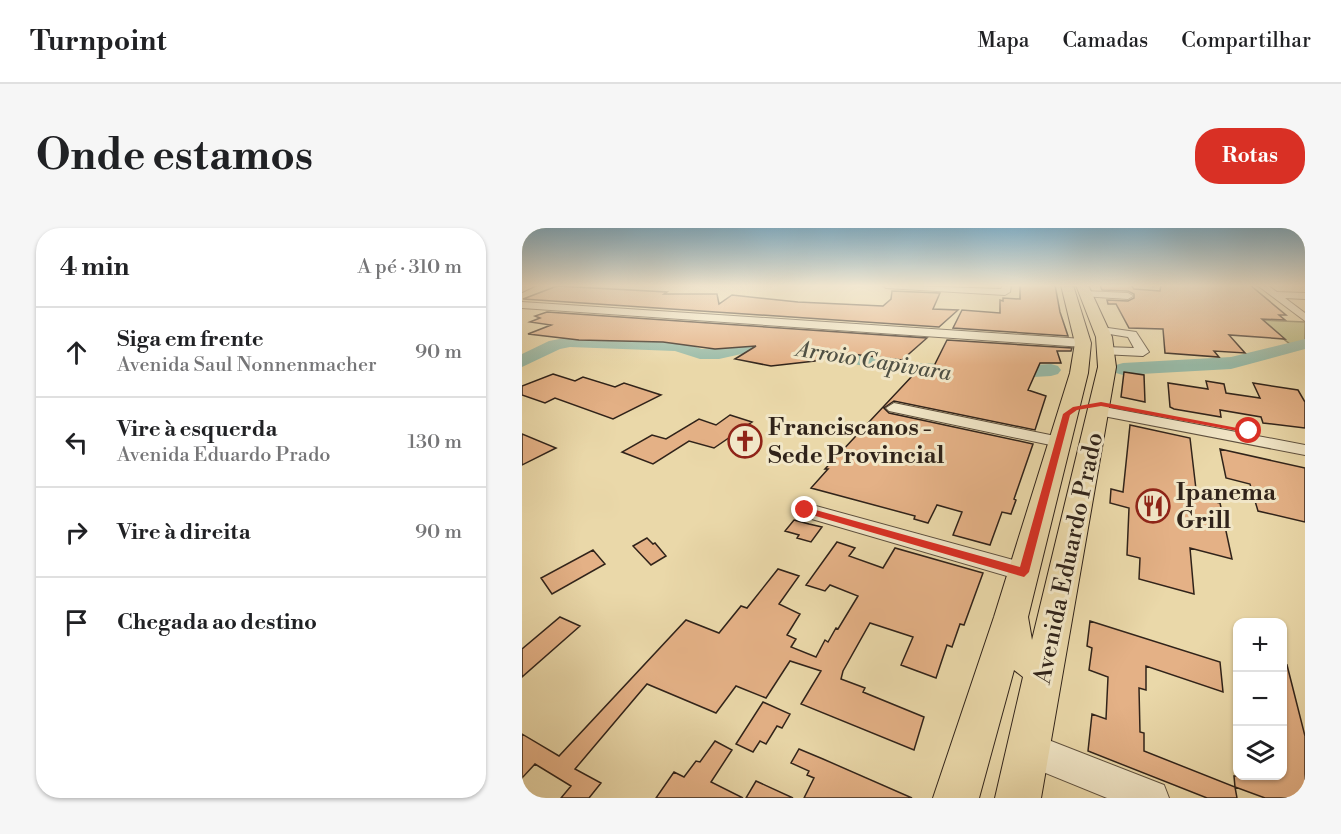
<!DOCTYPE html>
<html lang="pt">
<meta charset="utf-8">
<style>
body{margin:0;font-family:"Libre Bodoni",serif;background:#f6f6f6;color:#202124}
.controls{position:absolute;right:18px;bottom:18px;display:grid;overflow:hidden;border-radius:12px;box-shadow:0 2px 4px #0004}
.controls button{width:54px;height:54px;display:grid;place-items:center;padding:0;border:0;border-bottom:2px solid #e0e0e0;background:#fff;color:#202124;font:30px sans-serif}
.stop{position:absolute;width:18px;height:18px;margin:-14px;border:4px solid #d93025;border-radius:50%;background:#fff}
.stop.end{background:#d93025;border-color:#fff;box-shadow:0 2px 6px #0008}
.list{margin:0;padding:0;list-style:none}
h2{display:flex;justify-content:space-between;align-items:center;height:78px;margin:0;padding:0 24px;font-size:26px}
h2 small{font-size:20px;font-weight:400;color:#757577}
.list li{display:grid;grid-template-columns:39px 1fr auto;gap:18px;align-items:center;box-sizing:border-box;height:90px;padding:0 24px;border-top:2px solid #e0e0e0}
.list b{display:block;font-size:22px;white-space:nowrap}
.list p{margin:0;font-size:20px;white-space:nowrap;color:#757577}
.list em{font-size:20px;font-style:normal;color:#757577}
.icon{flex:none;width:33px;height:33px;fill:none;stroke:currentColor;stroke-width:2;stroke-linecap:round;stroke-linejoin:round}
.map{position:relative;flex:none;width:783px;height:570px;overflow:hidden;border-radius:24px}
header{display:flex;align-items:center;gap:36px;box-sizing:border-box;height:84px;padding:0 30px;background:#fff;border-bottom:2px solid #e0e0e0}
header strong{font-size:28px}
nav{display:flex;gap:33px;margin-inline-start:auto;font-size:21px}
.intro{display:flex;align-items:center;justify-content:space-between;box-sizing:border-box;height:144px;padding:0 36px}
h1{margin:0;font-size:42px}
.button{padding:15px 27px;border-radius:24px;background:#d93025;color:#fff;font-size:21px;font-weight:700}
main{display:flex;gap:36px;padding:0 36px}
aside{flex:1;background:#fff;border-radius:24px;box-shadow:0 2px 4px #0004}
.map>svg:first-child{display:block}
.green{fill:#bcbd84;stroke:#76704f;stroke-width:1.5}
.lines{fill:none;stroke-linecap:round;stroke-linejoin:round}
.river{fill:#98baa7;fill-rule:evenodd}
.building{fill:#e4b186;stroke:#30231a;stroke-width:1.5}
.minor-casing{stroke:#5e503e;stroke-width:2}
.major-casing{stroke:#30231a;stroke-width:2}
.minor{fill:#f1e6c7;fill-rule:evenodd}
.major{fill:#ead8a9;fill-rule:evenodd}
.route{fill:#d93025}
.labels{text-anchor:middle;stroke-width:6;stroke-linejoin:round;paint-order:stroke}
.far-water-label{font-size:22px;font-style:italic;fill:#4f5044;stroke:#f1e6c7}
.poi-label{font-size:24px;font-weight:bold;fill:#30231a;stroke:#f1e6c7;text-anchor:start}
.street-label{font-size:24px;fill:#30231a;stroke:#f1e6c7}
</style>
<header>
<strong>Turnpoint</strong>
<nav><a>Mapa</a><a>Camadas</a><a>Compartilhar</a></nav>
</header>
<div class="intro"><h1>Onde estamos</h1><a class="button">Rotas</a></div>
<main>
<aside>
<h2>4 min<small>A pé · 310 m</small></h2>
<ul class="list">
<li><svg class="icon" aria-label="ahead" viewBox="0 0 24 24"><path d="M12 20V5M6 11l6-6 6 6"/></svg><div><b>Siga em frente</b><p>Avenida Saul Nonnenmacher</p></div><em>90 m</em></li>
<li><svg class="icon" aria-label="left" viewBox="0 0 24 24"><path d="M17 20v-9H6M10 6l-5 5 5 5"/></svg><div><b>Vire à esquerda</b><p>Avenida Eduardo Prado</p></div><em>130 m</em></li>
<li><svg class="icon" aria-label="right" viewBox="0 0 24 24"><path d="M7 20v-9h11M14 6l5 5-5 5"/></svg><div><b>Vire à direita</b></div><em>90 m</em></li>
<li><svg class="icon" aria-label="arrive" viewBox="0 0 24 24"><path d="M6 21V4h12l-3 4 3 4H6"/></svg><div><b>Chegada ao destino</b></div></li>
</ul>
</aside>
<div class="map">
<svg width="783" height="570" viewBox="0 0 783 570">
<rect width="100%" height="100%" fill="#ead8a9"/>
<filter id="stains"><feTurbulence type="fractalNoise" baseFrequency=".00333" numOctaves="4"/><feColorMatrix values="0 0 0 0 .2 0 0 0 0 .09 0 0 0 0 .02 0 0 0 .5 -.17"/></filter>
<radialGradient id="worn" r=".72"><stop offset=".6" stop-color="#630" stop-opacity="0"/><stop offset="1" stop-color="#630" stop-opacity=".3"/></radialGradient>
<path class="green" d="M737,92L783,94V116H768Z"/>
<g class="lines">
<path class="river" d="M48,109L155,113L180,121H197L224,115L270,113L385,135L426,136L456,140L529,136L536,138L539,142L536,146L529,148L456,152L426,148L385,147L270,123L224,125L197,131H178L153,123L48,119L38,121L0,139V126L27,113Z
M783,111V121L709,141L601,147L594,145L591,141L594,137L601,135L709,129Z"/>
</g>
<path class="building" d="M498,57H533L538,84L546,108L431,100L440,82L478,85V72L481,73V70L498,71Z
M578,57H609L612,61L638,63L639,57H728L764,87H757L763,92L740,91L763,111L707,107L723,125L692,123L697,129L643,125L641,101L607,100L594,76H586L585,72L606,73L612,70V66L606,63L580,62Z
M35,58L145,64L142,66H195L197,76L210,67L276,74L361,78L369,71L370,63L418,65L411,81L436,82L417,99L1,71Z
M25,84L405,110L380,132L313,124L305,130L299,129L293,133L249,138L213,131L234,118L193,121L141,114L57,112L6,106L29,97L8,94L18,90L13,88Z
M425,112L550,120L549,123H535L539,135H518L506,162L524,168L513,202L372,173L362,180L367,185L511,216L492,271L494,272L489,286L480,284L468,317L431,307L440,284L415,277L406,295L392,291L393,288L289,260L306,241H303L392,146L407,148Z
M602,144L622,147L623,174L599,169Z
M31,146L53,153L61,149L93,159L102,155L139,167L91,191L33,170L23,175L0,167V158Z
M684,153L702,156L704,165L738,170L731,155L776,162L783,174V200L741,195L739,189L698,182L699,189L652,181L648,179L646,155L686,161Z
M208,187L230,194L192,220L167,213L131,236L100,224L130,207L144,211L177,191L194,197Z
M608,197L668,210L675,270L698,275L710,331L668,320L672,366L617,351L618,330L605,327L607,280L588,275L589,261L601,264Z
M0,206L34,220L0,237Z
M698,221L783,240V294L736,283L728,256L704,250Z
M272,292L287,296L300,299L289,314L275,310L277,307L263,303Z
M125,310L131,316L133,315L144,328L129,337L111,318Z
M315,314L333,320L327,328L361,340L373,320L461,345L442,397L438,396L430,419L425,417L414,450L379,437L391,409L348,395L321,443L319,451L343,460L341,464L402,489L392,522L279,476L299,443L268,433L244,470L214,458L194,485L125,456L53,541L79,555L67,570H39L49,558L13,536L0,550V506L37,528L164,392L197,405L219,378L225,380L256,341L277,348L257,376L278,386L265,407L274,411L269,419L294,429L303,412L306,414L314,400L316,401L336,368L308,357L303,363L284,357Z
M71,322L83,336L30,366L19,350Z
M38,389L58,398L0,449V421Z
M568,393L698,434L701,464L624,438V462L617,460L618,504L622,505V523L713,559L715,570H685L566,523L570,486L584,491L586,449L567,442L570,420L565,418Z
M765,437L783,508V570H743L713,559L712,548H760V438Z
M241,474L268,486L260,500L255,498L244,516L238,513L231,524L214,516Z
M193,513L210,522L189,554L221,570H134L152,544L162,549L174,533L178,534Z
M277,521L301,531L390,570H282L292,550L285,547L287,543L269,535Z
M234,553L271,570H224Z"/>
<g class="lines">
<g class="minor-casing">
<path id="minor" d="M360,57L479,61L481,57H489L488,64L483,67L364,60Z
M735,57H745L755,64L783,65V71L763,70L783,85V93Z
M563,63L606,65L611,68L606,71L560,68V64Z
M0,74L561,111L567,115L561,119L0,80Z
M579,99L614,104L627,124L621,128L579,126L577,123L583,119L612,120L606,109L575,104V100Z
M372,175L538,209L544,210L547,214L544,218L538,219L367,183L364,180Z
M577,178L783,217V227L571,186L569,183Z
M283,275L502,335L511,337L514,344L511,351L502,353L276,287L273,282L276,277Z
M506,504L642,557L647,570H585L494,533L489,521L494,509Z"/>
</g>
<g class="major-casing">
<path id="major" d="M0,57H15L0,64Z
M539,57H551L569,115L566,145L506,389L510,412L576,139L574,109L554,57H566L590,109L594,139L519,570H473L501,449L492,442L457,570H411L472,389L548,145L553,115Z"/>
</g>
<use href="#minor" class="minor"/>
<use href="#major" class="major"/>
</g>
<linearGradient id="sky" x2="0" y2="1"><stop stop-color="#88b6ce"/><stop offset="0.42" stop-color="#f6edd8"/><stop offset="1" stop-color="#f6edd8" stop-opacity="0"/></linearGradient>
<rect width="783" height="137" fill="url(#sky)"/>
<path class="route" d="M579,174L731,203L727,205L579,178L555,182L548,187L507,344L502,349L280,284L278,282L283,279L498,339L541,186L551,179Z"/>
<defs>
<g id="church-ring" transform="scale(1.725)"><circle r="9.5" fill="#f1e6c7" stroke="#8f2418" stroke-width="1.5"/><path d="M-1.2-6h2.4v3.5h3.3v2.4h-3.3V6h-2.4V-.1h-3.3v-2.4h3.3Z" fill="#8f2418"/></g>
<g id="restaurant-ring" transform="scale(1.725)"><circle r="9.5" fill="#f1e6c7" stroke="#8f2418" stroke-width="1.5"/><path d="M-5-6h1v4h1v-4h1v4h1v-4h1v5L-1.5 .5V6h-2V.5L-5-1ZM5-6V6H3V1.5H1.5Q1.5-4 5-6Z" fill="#8f2418"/></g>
</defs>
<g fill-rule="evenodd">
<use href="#church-ring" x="223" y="213"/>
<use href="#restaurant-ring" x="631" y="278"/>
</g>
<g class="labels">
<g class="far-water-label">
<text transform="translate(352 132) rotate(9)" y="8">Arroio Capivara</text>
</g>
<g class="poi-label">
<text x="246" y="207">Franciscanos -<tspan x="246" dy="28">Sede Provincial</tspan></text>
<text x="654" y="272">Ipanema<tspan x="654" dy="28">Grill</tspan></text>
</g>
<g class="street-label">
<text transform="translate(546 330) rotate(-78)" y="8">Avenida Eduardo Prado</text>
</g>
</g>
<rect width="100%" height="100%" filter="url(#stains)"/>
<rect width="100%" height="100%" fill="url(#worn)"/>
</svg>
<div class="controls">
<button>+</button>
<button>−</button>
<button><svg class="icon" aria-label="layers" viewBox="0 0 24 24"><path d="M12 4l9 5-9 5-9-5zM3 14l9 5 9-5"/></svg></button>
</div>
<div class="stop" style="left:727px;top:203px"></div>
<div class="stop end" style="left:283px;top:282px"></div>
</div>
</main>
